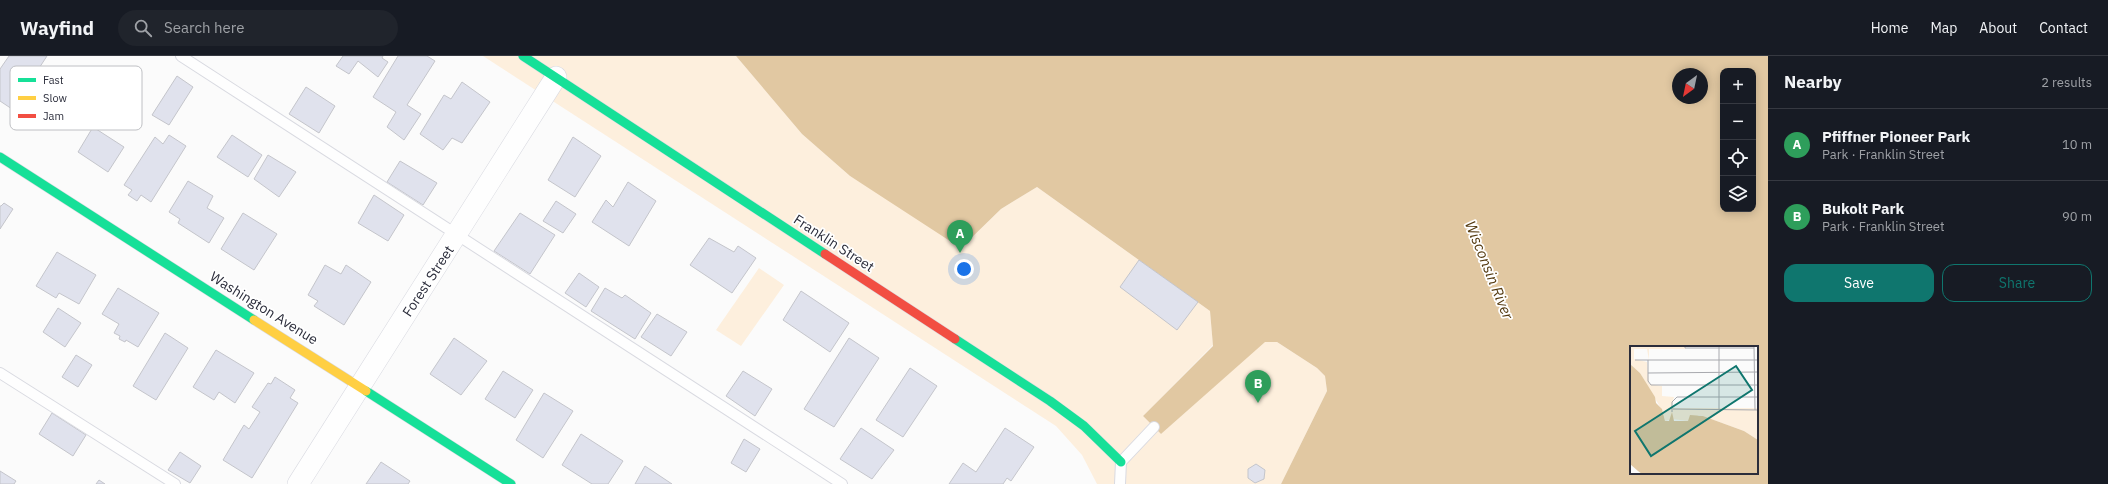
<!DOCTYPE html>
<meta charset="utf-8">
<style>
body{margin:0;font-family:"IBM Plex Sans",sans-serif;background:#20242c;color:#f1f3f6}
.controls{position:absolute;right:12px;top:12px;display:grid;overflow:hidden;border-radius:8px;box-shadow:0 2px 10px #0003}
.controls button{width:36px;height:36px;display:grid;place-items:center;padding:0;border:0;border-bottom:1px solid #363941;background:#171b24;color:#f1f3f6;font:20px sans-serif}
.compass{position:absolute;left:1672px;top:12px;width:36px;height:36px;border-radius:50%;background:#171b24;box-shadow:0 2px 10px #0003;rotate:213deg}
.you{position:absolute;left:964px;top:213px;width:14px;height:14px;margin:-10px;border:3px solid #fff;border-radius:50%;background:#1a73e8;box-shadow:0 0 0 6px #1a73e833}
.badge{display:grid;place-items:center;width:26px;height:26px;border-radius:50%;background:#0f766e;color:#fff;font-size:13px;font-weight:700}
.pin{position:absolute;translate:-50% -33px;filter:drop-shadow(0 1px 2px #0008)}
.pin::after{content:'';position:absolute;top:21px;width:14px;height:12px;background:inherit;clip-path:polygon(0 0,100% 0,50% 100%)}
.list{margin:0;padding:0;list-style:none}
h2{display:flex;justify-content:space-between;align-items:center;height:52px;margin:0;padding:0 16px;font-size:17px}
h2 small{font-size:13px;font-weight:400;color:#9ea1a6}
.list li{display:grid;grid-template-columns:26px 1fr auto;gap:12px;align-items:center;box-sizing:border-box;height:72px;padding:0 16px;border-top:1px solid #363941}
.list b{display:block;font-size:15px;white-space:nowrap}
.list p{margin:0;font-size:13px;white-space:nowrap;color:#9ea1a6}
.list em{font-size:13px;font-style:normal;color:#9ea1a6}
.actions{display:flex;gap:8px;padding:12px 16px}
.actions a{flex:1;padding:9px 0;border:1px solid #0f766e;border-radius:12px;text-align:center;font-size:14px;color:#0f766e}
.actions .main{background:#0f766e;color:#fff}
.icon{flex:none;width:22px;height:22px;fill:none;stroke:currentColor;stroke-width:2;stroke-linecap:round;stroke-linejoin:round}
.map{position:relative;flex:none;width:1768px;height:428px;overflow:hidden}
header{display:flex;align-items:center;gap:24px;box-sizing:border-box;height:56px;padding:0 20px;background:#171b24;border-bottom:1px solid #363941}
header strong{font-size:19px}
nav{display:flex;gap:22px;margin-inline-start:auto;font-size:14px}
.search{width:280px;height:36px;background:#20242c;display:flex;align-items:center;gap:10px;box-sizing:border-box;padding:0 14px;border-radius:22px;color:#9ea1a6;font-size:15px}
main{display:flex}
aside{flex:1;background:#171b24}
.map>svg:first-child{display:block}
.green{fill:#fdefdd}
.water{fill:#e1c8a2;fill-rule:evenodd}
.building{fill:#e0e2ed;stroke:#c4c5cb}
.lines{fill:none;stroke-linecap:round;stroke-linejoin:round}
.lane-casing{stroke:#d9dae1;stroke-width:12}
.street-casing{stroke:#d9dae1;stroke-width:22}
.fast-casing{stroke:#d9dae1;stroke-width:10}
.slow-casing{stroke:#d9dae1;stroke-width:10}
.jam-casing{stroke:#d9dae1;stroke-width:10}
.lane{stroke:#fefefe;stroke-width:10}
.street{stroke:#fefefe;stroke-width:21}
.fast{stroke:#16e098;stroke-width:9}
.slow{stroke:#ffcf43;stroke-width:9}
.jam{stroke:#f24e42;stroke-width:9}
.labels{text-anchor:middle;stroke-width:3.5;stroke-linejoin:round;paint-order:stroke}
.street-label{font-size:14px;fill:#2b2d3b;stroke:#fff}
.water-label{font-size:15px;font-style:italic;fill:#543a0f;stroke:#fff}
.inset-road{fill:none;stroke:#a8a9ae;stroke-width:1}
.view{fill:#0f766e;fill-opacity:0.15;stroke:#0f766e;stroke-width:2}
.inset-edge{fill:none;stroke:#2b2d3b;stroke-width:2}
.key{fill:#fff;stroke:#bfc0c4;stroke-width:1}
.key-label{font-size:11px;fill:#2b2d3b}
</style>
<header>
<strong>Wayfind</strong>
<div class="search"><svg class="icon" aria-label="search" viewBox="0 0 24 24"><circle cx="10" cy="10" r="6"/><path d="M15 15l6 6"/></svg>Search here</div>
<nav><a>Home</a><a>Map</a><a>About</a><a>Contact</a></nav>
</header>
<main>
<div class="map">
<svg width="1768" height="428" viewBox="0 0 1768 428">
<rect width="100%" height="100%" fill="#fbfbfb"/>
<path class="green" d="M483,0H736L802,78L850,120L963,190L1001,153L1037,131L1210,255L1213,289L1143,360L1161,378L1265,285L1277,286L1317,312L1325,320L1327,335L1281,428H1097L1082,399L1056,370Z
M759,212L784,229L741,290L716,274Z"/>
<path class="water" d="M736,0H1768V428H1281L1327,335L1325,320L1317,312L1277,286H1265L1161,378L1143,360L1213,290L1210,255L1037,131L1001,153L963,190L953,187L850,120L802,78ZM1723,15H1753V153H1723ZM1678,18H1702V42H1678ZM1631,291H1757V417H1631Z"/>
<path class="building" d="M9,0H47L30,26L33,28L15,55L0,45V13Z
M343,0H383L382,2L388,6L378,21L358,5L349,18L336,10Z
M398,0H427L435,5L407,49L421,58L404,84L387,71L396,56L373,41Z
M177,20L193,31L169,69L152,59Z
M462,26L490,46L462,87L452,82L443,94L420,78L444,39L451,43Z
M306,31L335,50L319,77L289,58Z
M93,71L124,91L108,116L78,96Z
M169,79L186,90L151,146L141,139L137,145L128,139L132,134L124,129L155,81L163,88Z
M232,79L262,99L248,121L217,101Z
M573,81L601,100L575,141L548,124Z
M268,99L296,116L279,141L254,123Z
M400,105L437,127L423,149L387,126Z
M188,125L213,140L207,152L224,162L209,187L178,167L180,163L169,156Z
M628,126L656,145L629,190L592,166L606,144L613,151Z
M374,139L404,159L388,185L358,167Z
M556,145L576,158L563,177L543,165Z
M4,147L13,153L0,173V150H1Z
M243,157L277,178L254,214L221,193Z
M520,157L555,179L530,218L494,195Z
M709,182L734,196L738,190L756,202L732,237L690,209Z
M57,196L96,219L79,248L59,237L56,242L36,230Z
M1139,204L1198,246L1177,274L1120,231Z
M325,209L341,218L346,209L371,226L344,269L314,250L318,245L308,239Z
M579,217L599,231L586,251L565,237Z
M118,232L159,257L138,291L126,284L125,286L119,283L120,280L114,277L119,268L102,258Z
M605,232L622,242L625,239L651,257L635,283L591,255Z
M801,235L849,267L830,296L783,264Z
M58,252L81,267L65,291L43,276Z
M657,258L687,276L671,300L641,281Z
M165,277L188,292L156,344L133,330Z
M454,282L487,305L461,339L430,318Z
M849,282L879,302L834,371L804,353Z
M216,294L254,317L235,347L219,336L214,344L193,331Z
M76,299L92,309L78,331L62,321Z
M910,312L937,330L903,381L876,364Z
M503,315L533,334L515,362L485,343Z
M743,315L772,333L755,360L726,340Z
M275,321L295,334L290,342L298,347L252,422L223,404L244,369L249,373L260,356L252,351L268,327L271,328Z
M544,337L573,355L543,402L516,384Z
M52,357L86,379L73,400L39,378Z
M861,372L894,394L872,423L840,403Z
M1005,372L1034,391L1011,425L1007,422L1003,428H949L963,407L976,416Z
M581,378L623,405L608,428H592L562,409Z
M744,383L760,393L746,416L731,407Z
M180,396L201,410L190,427L168,414Z
M381,406L410,425L408,428H366Z
M1256,408L1265,414L1264,423L1255,427L1248,422V413Z
M645,410L672,428H635Z
M0,415L16,425L14,428H0Z
M99,424L105,428H96Z"/>
<g class="lines">
<g class="lane-casing">
<path id="lane" d="M181,0L842,428
M0,317L175,428
M1120,428L1121,406L1154,371"/>
</g>
<g class="street-casing">
<path id="street" d="M298,428L556,21"/>
</g>
<g class="fast-casing">
<path id="fast" d="M523,0L825,198
M0,101L254,264
M955,283L1050,345L1084,370L1121,406
M366,335L511,428"/>
</g>
<g class="slow-casing">
<path id="slow" d="M254,264L366,335"/>
</g>
<g class="jam-casing">
<path id="jam" d="M825,198L955,283"/>
</g>
<use href="#lane" class="lane"/>
<use href="#street" class="street"/>
<use href="#fast" class="fast"/>
<use href="#slow" class="slow"/>
<use href="#jam" class="jam"/>
</g>
<g class="labels">
<g class="street-label">
<text transform="translate(834 187) rotate(33)" y="5">Franklin Street</text>
<text transform="translate(428 225) rotate(-57)" y="5">Forest Street</text>
<text transform="translate(264 252) rotate(32)" y="5">Washington Avenue</text>
</g>
<g class="water-label">
<text transform="translate(1489 214) rotate(68)" y="5">Wisconsin River</text>
</g>
</g>
<g transform="translate(1630 290)">
<rect width="128" height="128" fill="#fbfbfb"/>
<path d="M0,0H54L56,3H19V14L17,3H4V13L17,16L19,38L32,40V50L44,51L42,59L45,62H128V94L114,85L73,70L69,69L58,75L42,73L35,75L33,66L10,27L0,18Z" fill="#fdefdd"/>
<path d="M0,18L10,27L25,51L26,57L32,63L35,75H39L42,66L44,75H58L60,69L73,70L114,85L128,94V128H12L8,125L0,118Z" fill="#e1c8a2"/>
<path class="inset-road" d="M55,0V2H124M89,0V64M124,0L125,64M5,14H128M18,14V35L21,39H128M18,27L128,26M43,63L128,64M42,66V56L47,51H128"/>
<path class="view" d="M106,20L122,44L21,110L5,85Z"/>
<rect width="128" height="128" class="inset-edge"/>
</g>
<rect x="10" y="10" width="132" height="64" rx="6" class="key"/>
<rect x="18" y="22" width="18" height="4" fill="#16e098"/>
<rect x="18" y="40" width="18" height="4" fill="#ffcf43"/>
<rect x="18" y="58" width="18" height="4" fill="#f24e42"/>
<g class="key-label">
<text x="43" y="28">Fast</text>
<text x="43" y="46">Slow</text>
<text x="43" y="64">Jam</text>
</g>
</svg>
<div class="controls">
<button>+</button>
<button>−</button>
<button><svg class="icon" aria-label="locate" viewBox="0 0 24 24"><circle cx="12" cy="12" r="6"/><path d="M12 2v4M12 18v4M2 12h4M18 12h4"/></svg></button>
<button><svg class="icon" aria-label="layers" viewBox="0 0 24 24"><path d="M12 4l9 5-9 5-9-5zM3 14l9 5 9-5"/></svg></button>
</div>
<svg class="compass" viewBox="-18 -18 36 36"><path d="M0-13l5 13h-10z" fill="#e53935"/><path d="M0 13l5-13h-10z" fill="#9ea1a6"/></svg>
<div class="you"></div>
<div class="pin badge" style="left:960px;top:197px;background:#2e9e5b">A</div>
<div class="pin badge" style="left:1258px;top:347px;background:#2e9e5b">B</div>
</div>
<aside>
<h2>Nearby<small>2 results</small></h2>
<ul class="list">
<li><span class="badge" style="background:#2e9e5b">A</span><div><b>Pfiffner Pioneer Park</b><p>Park · Franklin Street</p></div><em>10 m</em></li>
<li><span class="badge" style="background:#2e9e5b">B</span><div><b>Bukolt Park</b><p>Park · Franklin Street</p></div><em>90 m</em></li>
</ul>
<div class="actions"><a class="main">Save</a><a>Share</a></div>
</aside>
</main>
